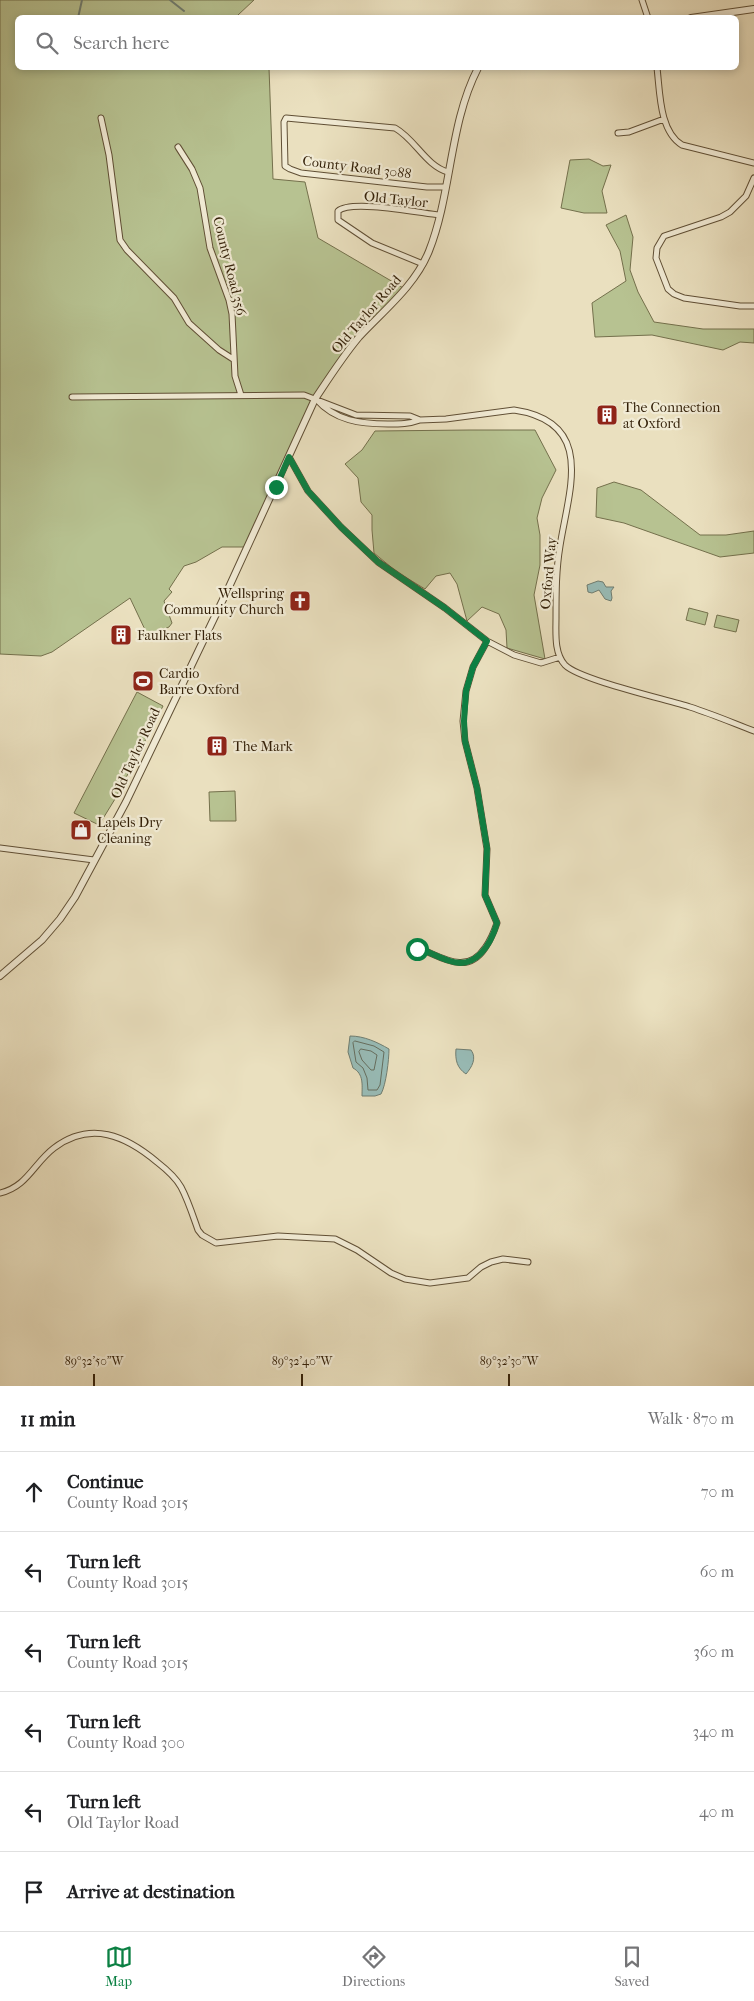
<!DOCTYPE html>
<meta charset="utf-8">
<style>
body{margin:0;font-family:"IM FELL French Canon",serif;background:#f6f6f6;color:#202124}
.stop{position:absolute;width:15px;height:15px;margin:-11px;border:4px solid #0b8043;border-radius:50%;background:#fff}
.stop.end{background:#0b8043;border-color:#fff;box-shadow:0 1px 5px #0008}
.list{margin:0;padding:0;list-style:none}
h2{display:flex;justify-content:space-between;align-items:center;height:65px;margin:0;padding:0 20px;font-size:21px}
h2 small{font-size:16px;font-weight:400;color:#757577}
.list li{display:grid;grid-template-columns:32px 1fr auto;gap:15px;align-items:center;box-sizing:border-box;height:80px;padding:0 20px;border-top:1px solid #e0e0e0}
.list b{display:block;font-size:19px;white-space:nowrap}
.list p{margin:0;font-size:16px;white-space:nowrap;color:#757577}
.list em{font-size:16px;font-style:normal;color:#757577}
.icon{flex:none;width:28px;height:28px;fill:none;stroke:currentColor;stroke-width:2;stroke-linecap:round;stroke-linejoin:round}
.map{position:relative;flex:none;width:754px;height:1386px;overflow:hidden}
.search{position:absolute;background:#fff;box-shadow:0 2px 8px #0003;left:15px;right:15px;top:15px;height:55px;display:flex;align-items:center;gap:12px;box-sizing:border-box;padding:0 18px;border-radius:8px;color:#757577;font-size:19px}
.sheet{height:545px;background:#fff}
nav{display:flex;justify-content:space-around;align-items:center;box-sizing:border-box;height:70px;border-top:1px solid #e0e0e0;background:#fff;font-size:14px;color:#757577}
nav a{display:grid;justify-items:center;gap:2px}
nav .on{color:#0b8043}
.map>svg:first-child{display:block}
.green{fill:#b7c291;stroke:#74704c}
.water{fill:#98bcb7;stroke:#6f7d71}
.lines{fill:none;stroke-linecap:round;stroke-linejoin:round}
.shore{stroke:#656e5f;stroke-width:1}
.stream{stroke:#6f7d71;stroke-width:2}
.minor-casing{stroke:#604f35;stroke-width:7}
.tertiary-casing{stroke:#604f35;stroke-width:8}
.minor{stroke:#f1ebd5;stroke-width:5}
.tertiary{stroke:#f1ebd5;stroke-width:6}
.route{stroke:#0b8043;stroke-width:6}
.ticks{fill:none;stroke:#321f07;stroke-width:2}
.labels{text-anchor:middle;stroke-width:4.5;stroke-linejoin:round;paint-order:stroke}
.street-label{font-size:14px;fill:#321f07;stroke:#f1ebd5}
.poi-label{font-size:14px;fill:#321f07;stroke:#f1ebd5;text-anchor:start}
.ticks-label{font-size:12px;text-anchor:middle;fill:#321f07;stroke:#f1ebd5;stroke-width:4.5;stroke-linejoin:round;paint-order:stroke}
</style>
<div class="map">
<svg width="754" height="1386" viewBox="0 0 754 1386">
<rect width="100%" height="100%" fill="#eae0bf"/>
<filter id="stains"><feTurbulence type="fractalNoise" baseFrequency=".004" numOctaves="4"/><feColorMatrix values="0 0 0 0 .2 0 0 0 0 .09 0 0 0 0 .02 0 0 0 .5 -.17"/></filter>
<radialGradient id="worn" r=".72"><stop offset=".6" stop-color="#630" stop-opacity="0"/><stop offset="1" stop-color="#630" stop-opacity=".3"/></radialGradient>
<path class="green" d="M0,0H254L238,15V17L18,18V68H269L273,179L305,182L318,238L405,289L360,337L315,399L248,547H222L196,562L184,566L169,589L172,592L164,601L172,623L169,627L148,636L130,598L52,652L41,656L0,654Z
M589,159L603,166L611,165L602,191L607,213H584L561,208L570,160Z
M626,215L633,237L630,270L638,292L654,322L703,329H754V343L740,342L723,350L652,335L595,337L592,303L626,281L620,251L606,225Z
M469,430H535L556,470L542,498L537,518L540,535V565L534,595L545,659L507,648L506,630L499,614L482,607L467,621L457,584L450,573L436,576L425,589L397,572L374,553L372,530V515L361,502L358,478L345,464L362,450L375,431Z
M614,482L641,490L700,535H726L754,531V553L720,557L624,523L596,517L597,488Z
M689,608L708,613L705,625L686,620Z
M717,615L739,620L736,632L714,627Z
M137,692L163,706L115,799L99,825L74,813Z
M235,791L236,821H210L209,792Z"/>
<path class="water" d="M598,581L603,582L606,587H614L611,591L612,598L611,601L605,599L599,590L592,593L588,592L587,585Z
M350,1036C364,1036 377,1042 389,1049C389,1060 386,1085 381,1094L375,1096H362C362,1085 364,1074 353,1068L348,1052Z
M456,1049L471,1050C477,1058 472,1067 466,1074C457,1068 455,1060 456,1049Z"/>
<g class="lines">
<path class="shore" d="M355,1041L374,1046L384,1052L380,1085L377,1090H368L367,1078L363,1068L356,1062L353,1043Z
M361,1049L371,1051L377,1055L374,1070H371L362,1060L359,1052Z"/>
<path class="stream" d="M170,0L184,11
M78,18L82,0"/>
<g class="minor-casing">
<path id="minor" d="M642,0L648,18
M657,68C660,91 659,131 682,145L754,163
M101,118L109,155L120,240L127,250L174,298L189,323L219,350L233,359
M618,133L629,132L664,119
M178,147L192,169L200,188L210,248L229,300L232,314L235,376L241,395
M754,178L746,196L730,212L721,217L664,236L657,248L656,258L668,289L674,294L684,298L740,306H754
M445,187H427L301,173L290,169L285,166L284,122L286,118L395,128C415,139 426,166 448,172
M423,264L372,243L338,220V211C351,199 420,213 439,215
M72,397L304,395L356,415L410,416L420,420L446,419L514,410C596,422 569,489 560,546C556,570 556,593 556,618C556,633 554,653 565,665C580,680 665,699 690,707C712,714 733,723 754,731
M316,399C335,421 361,424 388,424C400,424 409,424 420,420
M289,457L308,491L341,527L378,562L445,608L487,641L514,655L541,663L560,657
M0,848L94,860
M417,949H421C443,958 467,975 485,948C490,941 494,932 497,923L485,895L487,849L477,788L465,741L463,721L466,691L473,667L487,641
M0,1193C27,1187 34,1163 54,1148C91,1120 126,1136 157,1162C166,1169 176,1178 181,1187C188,1200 193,1216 198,1230L202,1235L216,1243L278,1236L335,1239L357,1250L391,1273L405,1279L430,1283L468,1278L481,1267L491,1262L503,1259L528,1262"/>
</g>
<g class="tertiary-casing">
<path id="tertiary" d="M691,18L754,9
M0,976L42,940L60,919L75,897L126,802L229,587L315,399C329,378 343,356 359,337C384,310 415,286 429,251C452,193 449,124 478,68"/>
</g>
<use href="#minor" class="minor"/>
<use href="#tertiary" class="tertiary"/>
</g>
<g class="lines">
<path class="route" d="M276,487L289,457L308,491L341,527L378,562L445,608L487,641L473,667L466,691L464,721L465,741L477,788L487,848L485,895L497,923C491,944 476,970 450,961C440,958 431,953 421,949H417"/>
</g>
<path class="ticks" d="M94,1374V1386M302,1374V1386M509,1374V1386"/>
<defs>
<g id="building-square" transform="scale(1.125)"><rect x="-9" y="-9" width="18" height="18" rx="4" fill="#8f2418" stroke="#f1ebd5"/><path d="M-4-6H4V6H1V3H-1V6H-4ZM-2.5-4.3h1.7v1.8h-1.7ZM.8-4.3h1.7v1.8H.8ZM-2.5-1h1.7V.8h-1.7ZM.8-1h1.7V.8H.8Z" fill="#fff"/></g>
<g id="church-square" transform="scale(1.125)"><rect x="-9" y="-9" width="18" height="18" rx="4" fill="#8f2418" stroke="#f1ebd5"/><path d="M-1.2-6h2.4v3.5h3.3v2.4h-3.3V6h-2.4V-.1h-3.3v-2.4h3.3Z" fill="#fff"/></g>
<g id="stadium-square" transform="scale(1.125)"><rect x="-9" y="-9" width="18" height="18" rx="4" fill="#8f2418" stroke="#f1ebd5"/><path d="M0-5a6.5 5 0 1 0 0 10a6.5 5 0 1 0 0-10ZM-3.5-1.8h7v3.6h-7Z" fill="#fff"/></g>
<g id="shop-square" transform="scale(1.125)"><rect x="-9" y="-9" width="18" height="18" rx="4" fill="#8f2418" stroke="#f1ebd5"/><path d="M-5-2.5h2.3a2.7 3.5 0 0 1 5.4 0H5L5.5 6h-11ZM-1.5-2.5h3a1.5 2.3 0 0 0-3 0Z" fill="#fff"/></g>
</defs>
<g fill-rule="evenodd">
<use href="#building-square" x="607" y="415"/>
<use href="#church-square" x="300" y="601"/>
<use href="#building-square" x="121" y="635"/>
<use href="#stadium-square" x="143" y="681"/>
<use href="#building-square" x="217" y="746"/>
<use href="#shop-square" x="81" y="830"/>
</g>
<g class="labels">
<g class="street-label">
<text transform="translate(357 167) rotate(7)" y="5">County Road 3088</text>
<text transform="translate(396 199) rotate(6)" y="5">Old Taylor</text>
<text transform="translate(230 266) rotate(76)" y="5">County Road 356</text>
<text transform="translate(366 314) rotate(-49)" y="5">Old Taylor Road</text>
<text transform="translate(548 573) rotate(-85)" y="5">Oxford Way</text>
<text transform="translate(135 753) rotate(-65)" y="5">Old Taylor Road</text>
</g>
<g class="poi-label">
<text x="623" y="412">The Connection<tspan x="623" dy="16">at Oxford</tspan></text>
<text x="284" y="598" text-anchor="end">Wellspring<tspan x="284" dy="16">Community Church</tspan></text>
<text x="137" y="640">Faulkner Flats</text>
<text x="159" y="678">Cardio<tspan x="159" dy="16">Barre Oxford</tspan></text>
<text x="233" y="751">The Mark</text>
<text x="97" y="827">Lapels Dry<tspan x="97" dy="16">Cleaning</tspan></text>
</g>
</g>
<g class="ticks-label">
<text x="94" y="1365">89°32'50"W</text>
<text x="302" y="1365">89°32'40"W</text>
<text x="509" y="1365">89°32'30"W</text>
</g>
<rect width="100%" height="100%" filter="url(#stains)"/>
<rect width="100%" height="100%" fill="url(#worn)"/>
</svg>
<div class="stop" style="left:417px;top:949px"></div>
<div class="stop end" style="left:276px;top:487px"></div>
<div class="search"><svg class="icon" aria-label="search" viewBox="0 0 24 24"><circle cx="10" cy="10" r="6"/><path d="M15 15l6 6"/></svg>Search here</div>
</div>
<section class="sheet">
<h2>11 min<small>Walk · 870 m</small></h2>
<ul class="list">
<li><svg class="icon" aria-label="ahead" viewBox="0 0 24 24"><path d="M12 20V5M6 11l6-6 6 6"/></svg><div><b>Continue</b><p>County Road 3015</p></div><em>70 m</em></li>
<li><svg class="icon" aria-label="left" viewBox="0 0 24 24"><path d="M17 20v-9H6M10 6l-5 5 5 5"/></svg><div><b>Turn left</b><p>County Road 3015</p></div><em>60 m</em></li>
<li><svg class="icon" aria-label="left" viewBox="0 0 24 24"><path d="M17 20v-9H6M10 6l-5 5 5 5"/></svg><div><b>Turn left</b><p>County Road 3015</p></div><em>360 m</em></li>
<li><svg class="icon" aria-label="left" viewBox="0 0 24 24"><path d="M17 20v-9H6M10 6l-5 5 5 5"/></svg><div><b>Turn left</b><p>County Road 300</p></div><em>340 m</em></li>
<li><svg class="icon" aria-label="left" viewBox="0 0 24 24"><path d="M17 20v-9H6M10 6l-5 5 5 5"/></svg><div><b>Turn left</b><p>Old Taylor Road</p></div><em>40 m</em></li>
<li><svg class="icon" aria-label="arrive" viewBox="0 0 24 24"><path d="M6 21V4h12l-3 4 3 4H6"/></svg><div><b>Arrive at destination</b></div></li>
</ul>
</section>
<nav>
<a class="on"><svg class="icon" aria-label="map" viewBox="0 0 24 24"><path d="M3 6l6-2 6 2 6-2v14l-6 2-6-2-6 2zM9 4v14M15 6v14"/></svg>Map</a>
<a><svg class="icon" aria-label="directions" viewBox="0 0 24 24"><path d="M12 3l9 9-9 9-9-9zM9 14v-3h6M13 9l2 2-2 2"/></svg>Directions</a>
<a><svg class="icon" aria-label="saved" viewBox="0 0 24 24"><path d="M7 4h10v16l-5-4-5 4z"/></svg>Saved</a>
</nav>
